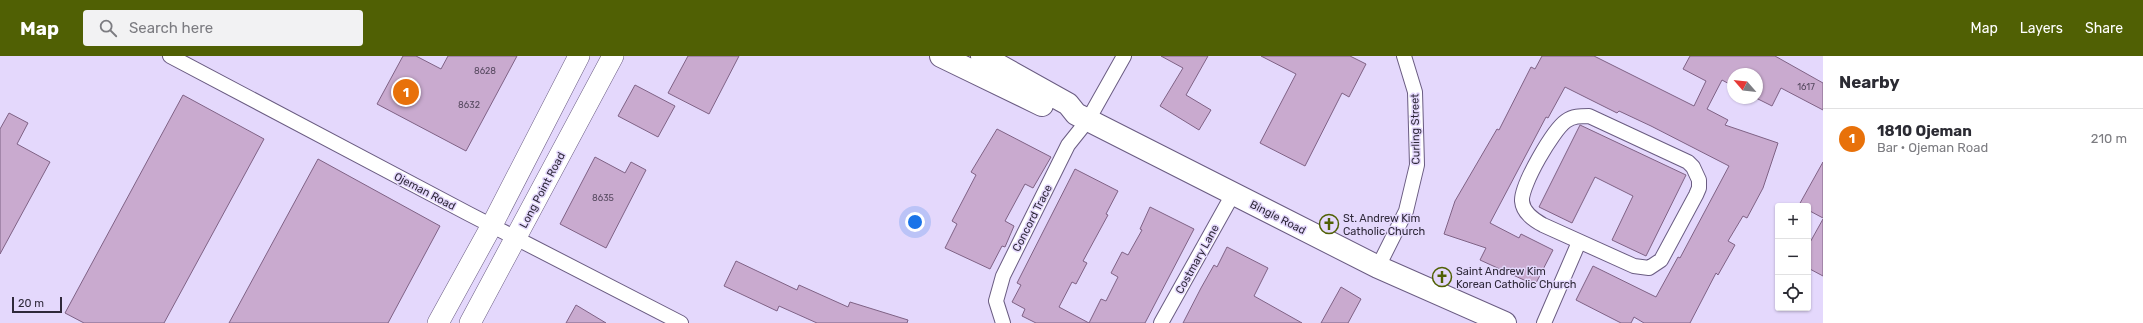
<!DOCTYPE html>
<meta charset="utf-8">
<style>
body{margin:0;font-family:Rubik,sans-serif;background:#f2f2f3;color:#2b2b33}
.controls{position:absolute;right:12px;bottom:12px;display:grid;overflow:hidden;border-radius:4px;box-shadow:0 1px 3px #0004}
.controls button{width:36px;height:36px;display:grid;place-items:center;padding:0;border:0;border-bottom:1px solid #e1e1e2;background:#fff;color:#2b2b33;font:20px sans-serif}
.compass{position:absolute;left:1727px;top:12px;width:36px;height:36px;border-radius:50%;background:#fff;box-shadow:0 1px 3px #0004;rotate:298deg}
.scale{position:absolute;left:12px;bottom:10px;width:50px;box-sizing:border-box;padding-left:4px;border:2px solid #2f293a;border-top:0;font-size:11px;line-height:14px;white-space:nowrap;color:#2f293a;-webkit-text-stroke:3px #e4d8fc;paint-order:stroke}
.you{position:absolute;left:915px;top:166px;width:14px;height:14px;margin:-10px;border:3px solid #fff;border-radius:50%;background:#1a73e8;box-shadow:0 0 0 6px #1a73e833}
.badge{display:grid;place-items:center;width:26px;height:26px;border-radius:50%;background:#506004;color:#fff;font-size:13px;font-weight:700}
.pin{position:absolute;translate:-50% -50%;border:2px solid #fff;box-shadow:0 1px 4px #0006}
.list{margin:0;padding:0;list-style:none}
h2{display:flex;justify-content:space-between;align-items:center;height:52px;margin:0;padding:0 16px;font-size:17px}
h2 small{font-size:13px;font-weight:400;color:#7c7c81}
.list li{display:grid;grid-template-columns:26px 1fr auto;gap:12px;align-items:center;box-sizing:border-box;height:60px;padding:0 16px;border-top:1px solid #e1e1e2}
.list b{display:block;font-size:15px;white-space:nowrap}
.list p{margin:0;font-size:13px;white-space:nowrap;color:#7c7c81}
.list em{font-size:13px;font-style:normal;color:#7c7c81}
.icon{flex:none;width:22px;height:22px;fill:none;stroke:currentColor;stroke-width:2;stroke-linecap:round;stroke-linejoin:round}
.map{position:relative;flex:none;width:1823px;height:267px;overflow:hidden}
header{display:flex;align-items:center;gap:24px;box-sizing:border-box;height:56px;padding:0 20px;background:#506004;color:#fff}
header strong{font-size:19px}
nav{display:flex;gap:22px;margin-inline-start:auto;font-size:14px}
.search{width:280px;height:36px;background:#f2f2f3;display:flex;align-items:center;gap:10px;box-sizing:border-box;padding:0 14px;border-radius:4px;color:#7c7c81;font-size:15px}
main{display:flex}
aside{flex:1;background:#fff}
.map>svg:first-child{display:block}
.building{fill:#c9aacf;stroke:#7f6285}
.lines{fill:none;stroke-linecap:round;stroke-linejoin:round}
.minor-casing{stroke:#6a5c82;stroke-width:16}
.secondary-casing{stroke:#6a5c82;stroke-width:22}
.primary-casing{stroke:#6a5c82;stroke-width:24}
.minor{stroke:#fff;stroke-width:14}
.secondary{stroke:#fff;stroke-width:21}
.primary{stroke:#fff;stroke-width:22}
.labels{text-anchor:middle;stroke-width:3;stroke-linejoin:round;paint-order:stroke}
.number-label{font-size:9px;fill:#56495f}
.street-label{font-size:11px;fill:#2f293a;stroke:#e4d8fc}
.poi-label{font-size:11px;fill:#2f293a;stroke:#e4d8fc;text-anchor:start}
</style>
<header>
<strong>Map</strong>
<div class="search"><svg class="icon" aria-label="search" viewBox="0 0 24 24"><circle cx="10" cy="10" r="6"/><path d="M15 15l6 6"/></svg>Search here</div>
<nav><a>Map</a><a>Layers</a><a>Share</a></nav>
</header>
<main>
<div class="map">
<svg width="1823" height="267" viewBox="0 0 1823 267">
<rect width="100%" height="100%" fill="#e4d8fc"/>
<path class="building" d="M403,0H416L441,13L448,0H517L466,95L377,48Z
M688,0H739L709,58L668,37Z
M1161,0H1208L1186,39L1211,54L1199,74L1160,50L1183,12Z
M1261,0H1350L1366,8L1349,41L1342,37L1305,110L1260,87L1296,18Z
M1542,0H1594L1694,50L1706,25L1683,13L1690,0H1775L1823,27V54L1781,32L1772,50L1756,42L1757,18H1733V30L1722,24L1707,53L1728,64L1725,69L1778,87L1763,132L1747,162L1743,160L1728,185L1735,189L1718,219L1716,217L1690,267H1644L1634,261L1631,267H1621L1576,244L1593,210L1656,241L1678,201L1680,202L1729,110L1651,70L1619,55L1617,57L1565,31L1548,62L1546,61L1490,167L1519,182L1521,178L1553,194L1535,229L1480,204L1486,192L1444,178L1455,145L1497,73L1499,74L1531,11L1535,13Z
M635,29L675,50L658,81L618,60Z
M183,39L264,83L164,267H84L65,257Z
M9,57L28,67L17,88L50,106L0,198V73Z
M1580,69L1686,119L1646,200L1612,184L1633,140L1595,121L1572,167L1539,151Z
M997,73L1051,101L1033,132L1025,128L1005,165L1014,170L1005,191L1002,190L990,213L945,192L957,168L952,165L976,119L971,116Z
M595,101L625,117L631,106L646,114L606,192L560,168Z
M318,103L440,170L388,267H229Z
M1823,106V162L1808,154V150L1799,149Z
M1075,113L1118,135L1106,158L1108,159L1083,205L1087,207L1076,228L1072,226L1059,251L1089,267L1101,243L1106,245L1118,221L1111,217L1122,196L1128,199L1142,174L1140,173L1150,151L1194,173L1145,267H1036L1022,260L1025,253L1012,246L1021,229L1017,227Z
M1823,163V220L1808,212V190Z
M1227,191L1268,212L1254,240L1302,267H1183L1201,232L1214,209L1217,211Z
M736,205L797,234L799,229L848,251L850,246L908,264L907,267H817L779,250L777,255L724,230Z
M1341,231L1361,243L1348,267H1321Z
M576,249L606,267H566Z"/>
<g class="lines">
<g class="minor-casing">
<path id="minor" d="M170,0L469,158L681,267
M1589,60L1688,106L1693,111L1699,124V132L1696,139L1661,204L1649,212L1634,210L1543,169C1534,164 1523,157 1522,145C1521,129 1553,74 1566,65C1573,60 1580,60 1589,60Z
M1378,211L1406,155L1417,109L1415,36L1404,0
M1003,267L996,245L1003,220L1068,89L1088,64L1124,0
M1161,267L1233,138
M1544,267L1579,186"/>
</g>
<g class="secondary-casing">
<path id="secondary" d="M438,267L492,169L579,0
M470,267L613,0"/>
</g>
<g class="primary-casing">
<path id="primary" d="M941,0L1042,49
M982,0L1068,48L1076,58L1088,64L1378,211L1505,267"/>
</g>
<use href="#minor" class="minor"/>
<use href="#secondary" class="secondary"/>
<use href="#primary" class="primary"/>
</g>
<defs>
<g id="church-ring" transform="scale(1)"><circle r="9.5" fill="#e4d8fc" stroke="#506004" stroke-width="1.5"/><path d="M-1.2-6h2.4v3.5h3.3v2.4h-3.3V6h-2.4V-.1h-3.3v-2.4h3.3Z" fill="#506004"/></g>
</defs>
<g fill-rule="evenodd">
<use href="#church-ring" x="1329" y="168"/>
<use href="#church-ring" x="1442" y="221"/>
</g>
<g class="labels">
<g class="number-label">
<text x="485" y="18">8628</text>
<text x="1806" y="34">1617</text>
<text x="469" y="52">8632</text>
<text x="603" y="145">8635</text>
</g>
<g class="street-label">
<text transform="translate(1415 73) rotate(-91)" y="4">Curling Street</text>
<text transform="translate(542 134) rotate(-62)" y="4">Long Point Road</text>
<text transform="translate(425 135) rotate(28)" y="4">Ojeman Road</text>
<text transform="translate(1278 161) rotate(27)" y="4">Bingle Road</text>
<text transform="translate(1032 162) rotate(-63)" y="4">Concord Trace</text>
<text transform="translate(1197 203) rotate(-61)" y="4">Costmary Lane</text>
</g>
<g class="poi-label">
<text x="1343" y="166">St. Andrew Kim<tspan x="1343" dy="13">Catholic Church</tspan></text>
<text x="1456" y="219">Saint Andrew Kim<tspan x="1456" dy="13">Korean Catholic Church</tspan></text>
</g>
</g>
</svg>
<div class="controls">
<button>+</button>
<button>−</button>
<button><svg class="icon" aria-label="locate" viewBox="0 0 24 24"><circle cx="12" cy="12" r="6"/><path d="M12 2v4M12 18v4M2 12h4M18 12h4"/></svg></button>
</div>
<svg class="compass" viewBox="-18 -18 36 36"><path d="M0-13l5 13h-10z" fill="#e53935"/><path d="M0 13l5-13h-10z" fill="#7c7c81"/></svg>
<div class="scale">20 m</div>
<div class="you"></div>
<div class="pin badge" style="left:406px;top:36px;background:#e8710a">1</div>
</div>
<aside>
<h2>Nearby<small></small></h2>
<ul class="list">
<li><span class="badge" style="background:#e8710a">1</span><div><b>1810 Ojeman</b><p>Bar · Ojeman Road</p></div><em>210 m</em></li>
</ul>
</aside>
</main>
